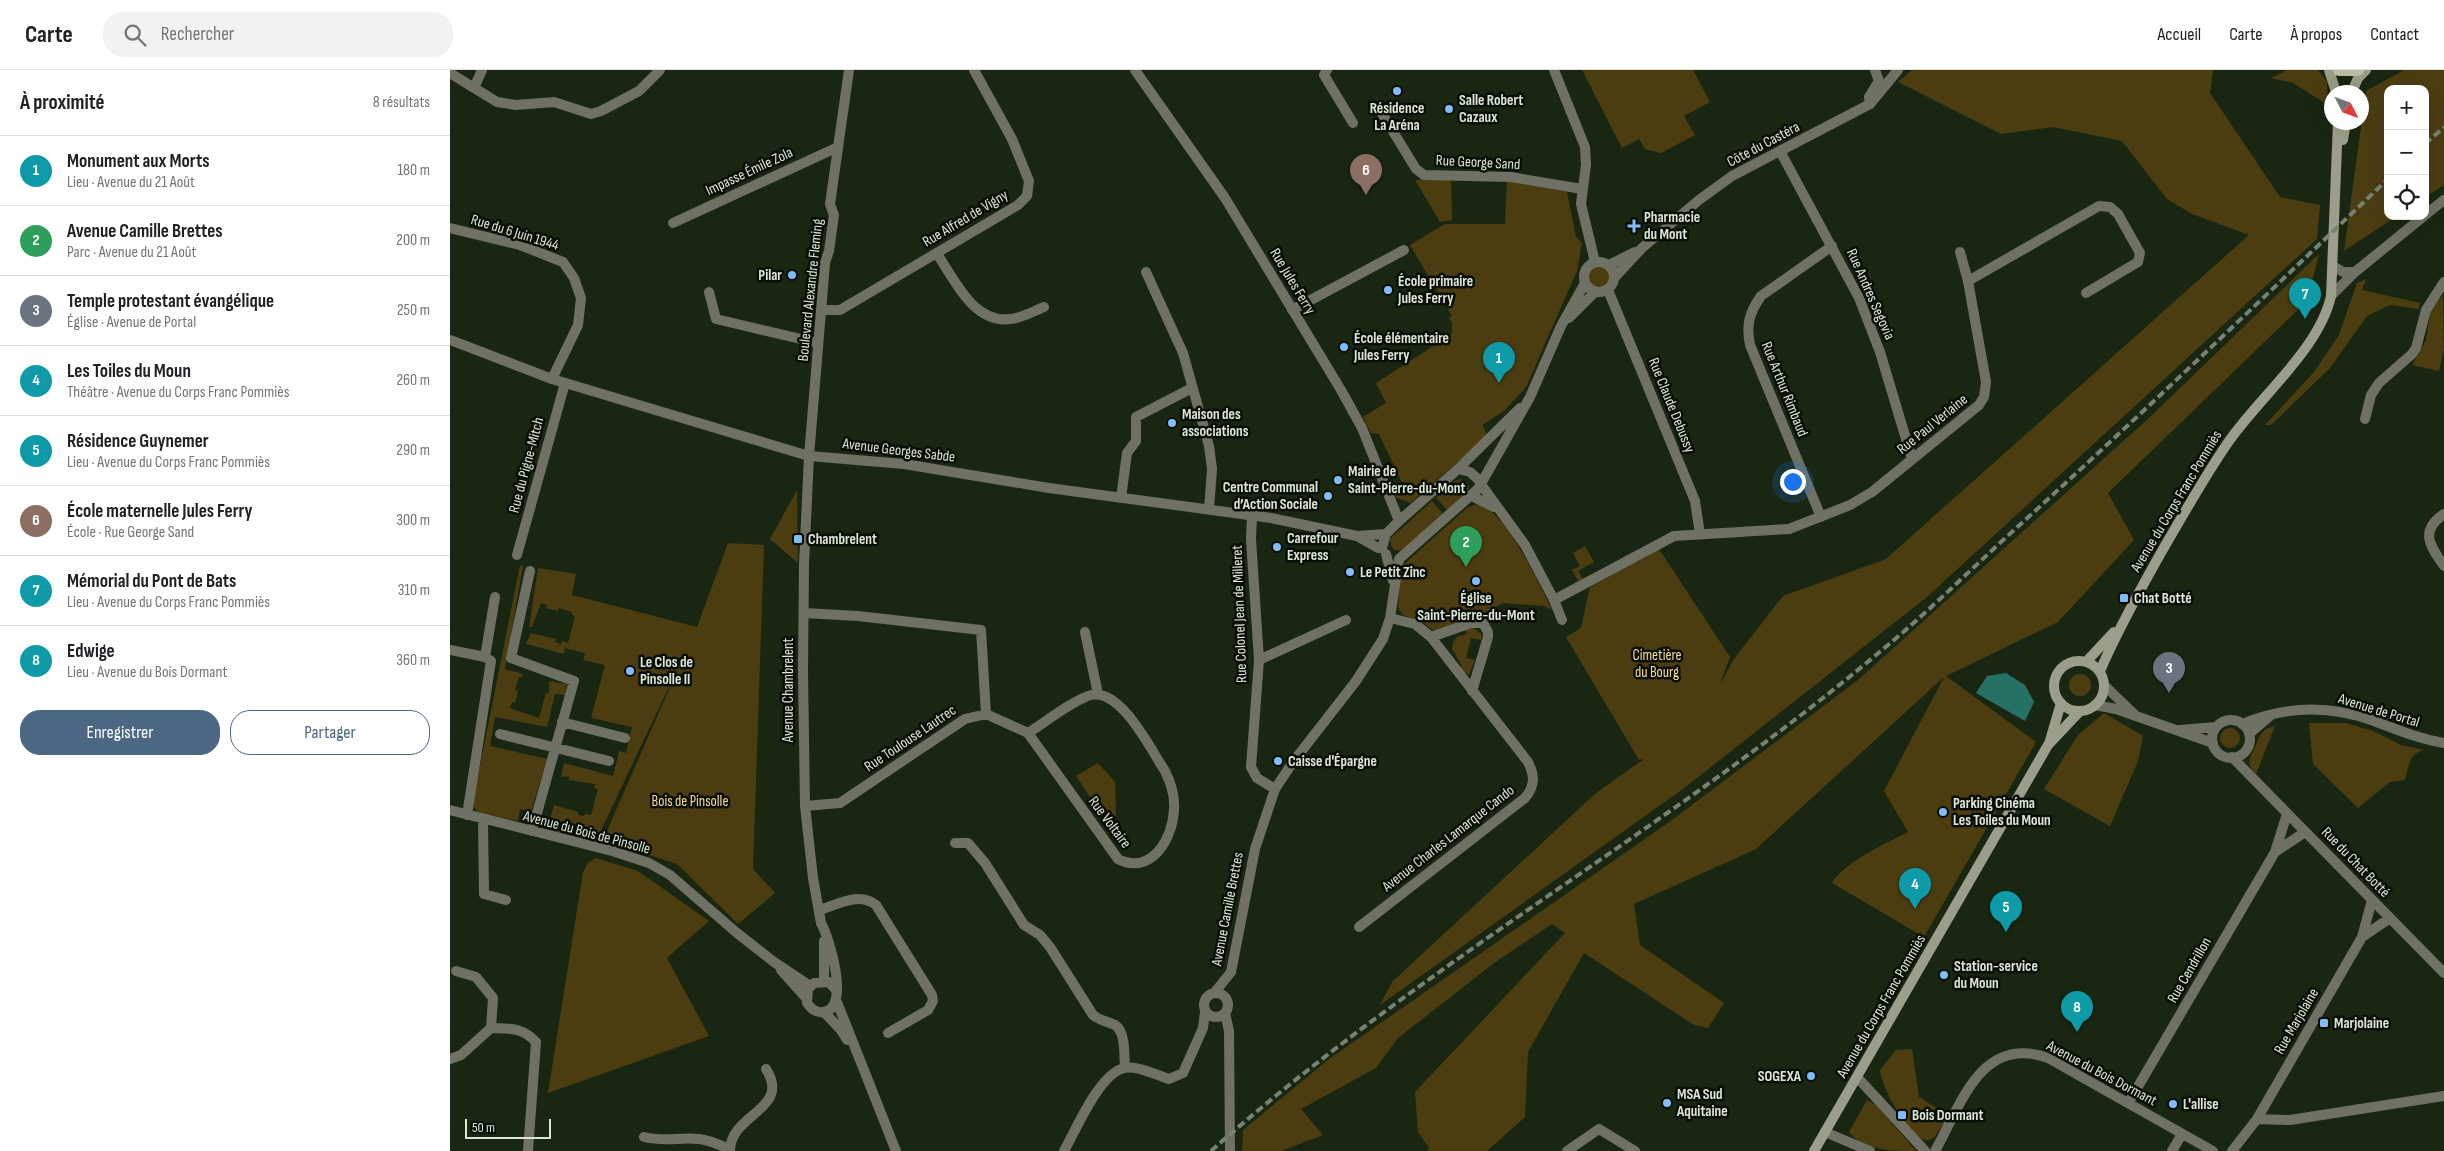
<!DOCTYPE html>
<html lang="fr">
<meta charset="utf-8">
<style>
body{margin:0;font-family:"Sofia Sans Condensed",sans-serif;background:#f2f2f2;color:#202124}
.controls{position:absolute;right:15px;top:15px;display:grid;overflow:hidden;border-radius:10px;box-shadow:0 5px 20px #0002}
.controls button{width:45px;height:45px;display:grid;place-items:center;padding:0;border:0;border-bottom:1px solid #e0e0e0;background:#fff;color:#202124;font:25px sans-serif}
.compass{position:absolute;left:1874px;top:15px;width:45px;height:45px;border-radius:50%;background:#fff;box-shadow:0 5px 20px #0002;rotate:132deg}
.scale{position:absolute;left:15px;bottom:12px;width:86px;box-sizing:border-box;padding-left:5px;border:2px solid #dce6d8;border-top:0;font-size:14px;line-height:18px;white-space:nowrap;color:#dce6d8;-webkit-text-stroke:4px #080e05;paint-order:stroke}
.you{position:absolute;left:1342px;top:411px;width:18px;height:18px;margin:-12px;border:4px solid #fff;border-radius:50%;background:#1a73e8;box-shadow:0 0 0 8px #1a73e833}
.badge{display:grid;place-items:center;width:32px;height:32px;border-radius:50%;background:#4c6784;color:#fff;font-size:16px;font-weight:700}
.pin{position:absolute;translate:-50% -41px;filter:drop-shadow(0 1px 2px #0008)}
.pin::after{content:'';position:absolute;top:26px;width:18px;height:15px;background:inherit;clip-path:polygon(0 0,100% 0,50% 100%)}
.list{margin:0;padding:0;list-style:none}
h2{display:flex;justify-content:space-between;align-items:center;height:65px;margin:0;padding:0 20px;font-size:21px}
h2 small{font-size:16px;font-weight:400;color:#757577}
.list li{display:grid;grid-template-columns:32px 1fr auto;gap:15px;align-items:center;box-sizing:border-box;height:70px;padding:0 20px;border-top:1px solid #e0e0e0}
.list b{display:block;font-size:19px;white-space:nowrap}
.list p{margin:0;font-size:16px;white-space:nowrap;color:#757577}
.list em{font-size:16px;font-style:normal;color:#757577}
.actions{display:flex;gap:10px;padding:15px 20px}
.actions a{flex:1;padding:11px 0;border:1px solid #4c6784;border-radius:20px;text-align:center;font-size:18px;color:#4c6784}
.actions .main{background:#4c6784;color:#fff}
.icon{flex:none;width:28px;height:28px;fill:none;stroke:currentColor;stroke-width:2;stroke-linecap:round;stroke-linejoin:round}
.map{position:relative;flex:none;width:1994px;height:1081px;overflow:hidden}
header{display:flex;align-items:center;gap:30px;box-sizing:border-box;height:70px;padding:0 25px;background:#fff;border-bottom:1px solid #e0e0e0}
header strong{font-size:24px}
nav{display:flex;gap:28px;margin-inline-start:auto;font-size:18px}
.search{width:350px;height:45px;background:#f2f2f2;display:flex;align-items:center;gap:12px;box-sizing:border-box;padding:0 18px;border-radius:20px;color:#757577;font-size:19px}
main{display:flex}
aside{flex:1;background:#fff}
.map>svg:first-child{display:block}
.green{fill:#4c3d11}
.water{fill:#267166}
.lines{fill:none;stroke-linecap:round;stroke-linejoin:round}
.minor{stroke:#6f7164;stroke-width:10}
.tertiary{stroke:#6f7164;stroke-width:10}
.secondary{stroke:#9b9e89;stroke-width:10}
.primary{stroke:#bdc0a6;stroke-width:12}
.rail{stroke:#778372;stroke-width:4;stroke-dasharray:8 4;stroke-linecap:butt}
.poi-dot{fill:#82bcfa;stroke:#080e05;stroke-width:2}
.labels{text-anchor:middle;stroke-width:5;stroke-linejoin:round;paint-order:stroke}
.poi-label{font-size:15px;font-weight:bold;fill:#dce6d8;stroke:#080e05;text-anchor:start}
.street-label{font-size:15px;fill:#dce6d8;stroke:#080e05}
.park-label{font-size:15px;fill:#f9de92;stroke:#080e05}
</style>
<header>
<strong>Carte</strong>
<div class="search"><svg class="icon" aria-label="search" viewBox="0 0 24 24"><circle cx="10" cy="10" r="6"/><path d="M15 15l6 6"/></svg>Rechercher</div>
<nav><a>Accueil</a><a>Carte</a><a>À propos</a><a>Contact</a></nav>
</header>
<main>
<aside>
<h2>À proximité<small>8 résultats</small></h2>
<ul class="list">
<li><span class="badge" style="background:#0f9aa8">1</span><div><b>Monument aux Morts</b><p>Lieu · Avenue du 21 Août</p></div><em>180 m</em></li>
<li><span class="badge" style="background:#2e9e5b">2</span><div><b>Avenue Camille Brettes</b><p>Parc · Avenue du 21 Août</p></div><em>200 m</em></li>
<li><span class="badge" style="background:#6b7280">3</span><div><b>Temple protestant évangélique</b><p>Église · Avenue de Portal</p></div><em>250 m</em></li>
<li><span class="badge" style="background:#0f9aa8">4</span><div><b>Les Toiles du Moun</b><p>Théâtre · Avenue du Corps Franc Pommiès</p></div><em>260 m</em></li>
<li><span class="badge" style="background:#0f9aa8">5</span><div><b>Résidence Guynemer</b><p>Lieu · Avenue du Corps Franc Pommiès</p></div><em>290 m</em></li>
<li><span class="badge" style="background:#8d6e63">6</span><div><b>École maternelle Jules Ferry</b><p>École · Rue George Sand</p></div><em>300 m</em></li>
<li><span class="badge" style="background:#0f9aa8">7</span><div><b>Mémorial du Pont de Bats</b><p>Lieu · Avenue du Corps Franc Pommiès</p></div><em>310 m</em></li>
<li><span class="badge" style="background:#0f9aa8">8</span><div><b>Edwige</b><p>Lieu · Avenue du Bois Dormant</p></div><em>360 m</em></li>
</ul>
<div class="actions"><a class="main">Enregistrer</a><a>Partager</a></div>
</aside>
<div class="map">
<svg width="1994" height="1081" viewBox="0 0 1994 1081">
<rect width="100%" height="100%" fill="#192712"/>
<path class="green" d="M1132,0H1243L1260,32L1234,46L1245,65L1211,83L1195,79L1189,69L1172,78Z
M1462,0H1763L1760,23L1830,127L1870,135L1867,169L1477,527L1233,719L930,935L942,912L1146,723L1194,689L1189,690L1116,567L1131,558L1140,517L1209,479L1280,587L1270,614L1284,589L1333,526L1436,489L1799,165L1742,144L1717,129L1672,71L1603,57L1551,64L1448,12Z
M1837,0H1868L1877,12L1878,35L1843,13L1821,8Z
M1954,0H1994V115L1975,127V19H1938V146H1947L1894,181L1916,21Z
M965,110H1001L1002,150L990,152Z
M1057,110L1117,122L1126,167L1132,173L1127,201L1076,317L1054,341L1032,355L1038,366L960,433L945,427L944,423L952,422L955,419L929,364L921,363L913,347L936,333L926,313L1002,264V253L999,248L1002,246L960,175L995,154H1055Z
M1869,184L1857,231L1658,423L1684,470L1608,552L1496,606L1586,672L1474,867L1382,813C1394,792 1437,773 1458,762L1434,721L1494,607L1306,779L1184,834L1190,875L1274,933L1258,958L1244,955L1134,883L1078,982L1075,1047L1037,1081H977L979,1078L968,1062L965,1022L1115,863L1102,854L1044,893L948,968L926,998L851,1039L873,1065L831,1081H792L793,1060L879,989L1222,750L1408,610L1700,347Z
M1139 208a11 11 0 1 1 22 0a11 11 0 1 1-22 0Z
M1916,209L1912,220L1970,233L1969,239L1940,235L1917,246L1880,298L1821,355H1815L1864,302L1889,265L1907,213Z
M1993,226L1994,279L1989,301L1962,295L1976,270L1981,239Z
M1010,409L1016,412L1019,416L1017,424L997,440L986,428L1004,411Z
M347,420L348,493L320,469Z
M982,431L993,444L952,480H945L941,476L940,469Z
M1026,434C1055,437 1089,515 1102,540L1094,536L1053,533L1032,545L985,562L971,551L953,545L948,538L951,500L953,495L1017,438Z
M278,473L314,475L303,799L325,823L288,854L227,794L153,770L234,585L146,771L97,760L104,735L128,742V745L134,746L135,744L141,745L148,719L144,718L145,714L119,710V707L113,706L111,708L114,693L163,706L169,681L176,683L182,657L141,648L155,595L133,590L135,583L115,578L114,584L76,574L81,563L106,569L105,572L111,574L112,571L118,573L125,546L122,545V542L109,538L108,541L96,538L97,535L91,533L82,557H79L88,498L126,504L122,525L247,557Z
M1135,476L1144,492L1128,501L1133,509L1128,511L1122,500L1130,496L1123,483Z
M70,495L73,496L55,599L73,604L72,607H69L65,620L68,621L65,633L62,632L60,638L89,648L96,623L99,624V611L117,614L115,625L105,624L97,657L45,647L40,676L97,689L81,741L70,739L68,751L28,742L24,737L23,731Z
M1023,557L1032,565L1031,570L1021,568L1016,588L1025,590L1019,605L1009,598L1012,596L1002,579L1003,572L1007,567L1017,564L1015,560Z
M1619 615a11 11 0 1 1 22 0a11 11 0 1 1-22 0Z
M1654,643L1693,666L1688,691L1660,756L1594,719L1628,665Z
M1859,653H1896L1923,661L1951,675L1974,680C1958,684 1959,696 1955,710L1940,712L1908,738L1863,694Z
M1825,656L1806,704C1794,692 1801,688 1806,675C1811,663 1812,659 1825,656Z
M1770 668a10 10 0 1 1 20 0a10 10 0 1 1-20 0Z
M648,693L665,712L666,746L657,752L626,706Z
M146,788L188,801L259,851L217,888L259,966L98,1023L133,802L138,793Z
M1462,979L1469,1027L1499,1046L1484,1068C1481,1069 1479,1070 1476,1070C1459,1068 1431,1016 1430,1000L1446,980Z
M1417,1030L1426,1035L1466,1081C1445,1081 1412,1081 1399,1062Z"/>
<path class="water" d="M1556,603L1575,615L1584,632L1575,651L1526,623L1537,606Z"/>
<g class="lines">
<path class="minor" d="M877,0L874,5L903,53
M0,3L47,32L66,35L104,32L141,44L151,41L189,21L210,0
M24,18L32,0
M1420,34L1419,27L1429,11L1425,0
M928,37L966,99L974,105L1061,107L1132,119
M1330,81L1409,228L1430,282L1462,389
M1975,145L1994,130
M223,153L388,77
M0,158L70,175L113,192L124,208L131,228L128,255L102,309
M1510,182L1518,211
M487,184C505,210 523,254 561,249C572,248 584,241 594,237
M1883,196L1893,202H1905
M696,202L733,283L759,376L762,399L759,439
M1158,220L1245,431L1250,464
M259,222L266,249L368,273
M1881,226L1905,202L1974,146
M371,240H390L568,135L577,126L579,111L562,69L524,0
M842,240L954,180
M1915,349L1921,325L1929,313L1962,284L1966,278L1976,240L1994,212
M1030,413L1075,475L1104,530
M1022,426L1044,437
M671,428L677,383L686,371V347L742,318
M1994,444C1969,461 1980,476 1994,496
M802,446L801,469L809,590L801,697L807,708L825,719
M1371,447L1300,275C1296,255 1299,243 1311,226L1382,176
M67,485L115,313
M80,501L61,588L124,611L82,761
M354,543L408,546L531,560L536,644
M1112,550L1104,530L1224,466L1339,459L1400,435L1422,422L1529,335L1534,327L1536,312L1518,211L1649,136L1660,137L1668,144L1690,183L1688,192L1636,223
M635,562L648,624
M981,567L1021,553H1033L1038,562V567L1022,621
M0,580L35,587
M809,590L896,550
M1654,615L1684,644
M1645,635L1666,639L1763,673
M1762 669a19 19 0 1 1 38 0a19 19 0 1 1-38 0Z
M112,652L175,668
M1792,654C1835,636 1880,635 1924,651C1948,660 1969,669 1994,673
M1730,660L1766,657
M50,664L159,691
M1799,664L1820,646
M1782,687L1994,903
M355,736L390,733L515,649L536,644L578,663L668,789C701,806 723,769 724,739C725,726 721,713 715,701C701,680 671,618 641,625C625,629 594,653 578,663
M0,740L162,781L199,793L220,805L287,863L324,892L360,916
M17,745L41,591L35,587L45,527
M33,749L34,824L56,830
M505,773H518L535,793L574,855L590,865L600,877L643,945C650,951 657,951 665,955C676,962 674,986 675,998
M1825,782L1855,762
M369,840C387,835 409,821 426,835L482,925L483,931L478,940L438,963
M371,853C380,869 401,940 373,942C366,943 361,939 357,933L358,919L364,913L379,912L386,920
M909,857L1075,728C1085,716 1085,706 1078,692L981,567L965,554L940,548
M1912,867L1940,848
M331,900L356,928
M6,901L26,907L43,928L41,958
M374,911V871
M387,932L446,1081
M374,942L391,960L397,970
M0,989L11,985L41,958C61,959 72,957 86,972L78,1081
M1407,1007L1475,1081
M1679,1032L1825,782L1837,744
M1807,1049L1840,1050L1994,1026
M1375,1062L1420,1081
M194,1067C215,1072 229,1067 249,1069C260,1070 270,1075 279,1079
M280,1081C280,1043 342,1040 316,999
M614,1081C626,1060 649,1004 674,998C687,995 706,1005 719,1009L733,1003L753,958L755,942
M1117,1081L1149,1059L1185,1081
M1485,1081C1511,1035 1531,964 1598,988L1763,1081
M1722,1081L1732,1064
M1782,1081L1807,1049L1912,867L1922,830"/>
<path class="tertiary" d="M685,0L775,128L891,320L912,358L949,451
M1104,0L1135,77L1136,95L1131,134L1145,192
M1134 207a15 15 0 1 1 30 0a15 15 0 1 1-30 0Z
M1159,195L1185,182
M1165,207L1192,178L1249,130L1282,106L1420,34L1448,0
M1119,248L1145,222
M0,270L102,309L359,386L454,394L599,418L821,448L907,466L936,464
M1008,399L1020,402L1030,411
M907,466L928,478H932
M932,478L936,464L949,451L1008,399L1070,338
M936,484L943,511
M949,489L1028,419L1080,327L1111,256L1135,213
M371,853L363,808L355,736L353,600L354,494L359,386L375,193L379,181L384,145L380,134L399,0
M765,922L781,902L805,779L825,719L843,692L906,611L933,569L940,548L949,489
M754 935a12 12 0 1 1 24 0a12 12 0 1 1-24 0Z
M775,943L779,961L780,1081"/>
<path class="secondary" d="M1879,0L1886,22
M1902,22L1908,8L1916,0
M1893,70L1896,52
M1604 616a25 25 0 1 1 50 0a25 25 0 1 1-50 0Z
M1636,592L1664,562
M1650,601C1669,557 1692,516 1716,474C1736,440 1755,406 1777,374C1808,328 1869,280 1881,226L1888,52
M1599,674L1611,633
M1364,1081L1598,675L1630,641"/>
<path class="primary" d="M1889,0H1908"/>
<path class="rail" d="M1975,74L1994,57
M761,1081C970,895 1218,760 1432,580C1477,543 1519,501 1563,461C1690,346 1814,227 1938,109"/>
</g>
<g class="poi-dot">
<circle cx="947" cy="21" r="5"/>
<circle cx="999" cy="39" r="5"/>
<path d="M1181.5 148.5h5v5h5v5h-5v5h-5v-5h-5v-5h5z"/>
<circle cx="342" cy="205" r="5"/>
<circle cx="938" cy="220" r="5"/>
<circle cx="894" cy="277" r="5"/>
<circle cx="722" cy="353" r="5"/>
<circle cx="888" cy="410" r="5"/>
<circle cx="878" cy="426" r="5"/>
<rect x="343" y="464" width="10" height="10" rx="2.5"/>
<circle cx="827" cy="477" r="5"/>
<circle cx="900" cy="502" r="5"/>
<circle cx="1026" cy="511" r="5"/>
<rect x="1669" y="523" width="10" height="10" rx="2.5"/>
<circle cx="180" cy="601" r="5"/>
<circle cx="828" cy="691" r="5"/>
<circle cx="1493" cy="742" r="5"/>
<circle cx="1494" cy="905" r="5"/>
<rect x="1869" y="948" width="10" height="10" rx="2.5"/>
<circle cx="1361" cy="1006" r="5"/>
<circle cx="1217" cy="1033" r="5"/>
<circle cx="1723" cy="1034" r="5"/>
<rect x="1447" y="1040" width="10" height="10" rx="2.5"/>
</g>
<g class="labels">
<g class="poi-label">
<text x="1009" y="35">Salle Robert<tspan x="1009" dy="17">Cazaux</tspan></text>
<text x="947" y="43" text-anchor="middle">Résidence<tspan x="947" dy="17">La Aréna</tspan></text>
<text x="1194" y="152">Pharmacie<tspan x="1194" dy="17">du Mont</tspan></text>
<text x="332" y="210" text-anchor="end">Pilar</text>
<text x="948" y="216">École primaire<tspan x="948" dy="17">Jules Ferry</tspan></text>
<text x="904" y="273">École élémentaire<tspan x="904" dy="17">Jules Ferry</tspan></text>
<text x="732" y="349">Maison des<tspan x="732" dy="17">associations</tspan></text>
<text x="898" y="406">Mairie de<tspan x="898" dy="17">Saint-Pierre-du-Mont</tspan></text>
<text x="868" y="422" text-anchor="end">Centre Communal<tspan x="868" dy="17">d’Action Sociale</tspan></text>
<text x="837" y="473">Carrefour<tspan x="837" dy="17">Express</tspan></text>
<text x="358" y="474">Chambrelent</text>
<text x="910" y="507">Le Petit Zinc</text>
<text x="1026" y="533" text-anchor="middle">Église<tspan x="1026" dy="17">Saint-Pierre-du-Mont</tspan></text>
<text x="1684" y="533">Chat Botté</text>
<text x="190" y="597">Le Clos de<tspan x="190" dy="17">Pinsolle II</tspan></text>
<text x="838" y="696">Caisse d'Épargne</text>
<text x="1503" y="738">Parking Cinéma<tspan x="1503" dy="17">Les Toiles du Moun</tspan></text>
<text x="1504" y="901">Station-service<tspan x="1504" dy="17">du Moun</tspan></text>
<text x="1884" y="958">Marjolaine</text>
<text x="1351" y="1011" text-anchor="end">SOGEXA</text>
<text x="1227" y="1029">MSA Sud<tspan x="1227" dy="17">Aquitaine</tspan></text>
<text x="1733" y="1039">L'allise</text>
<text x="1462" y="1050">Bois Dormant</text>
</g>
<g class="street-label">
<text transform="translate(1313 74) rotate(-28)" y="5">Côte du Castéra</text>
<text transform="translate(1028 92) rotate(3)" y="5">Rue George Sand</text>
<text transform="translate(299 101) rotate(-25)" y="5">Impasse Émile Zola</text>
<text transform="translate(515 148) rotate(-31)" y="5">Rue Alfred de Vigny</text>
<text transform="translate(65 162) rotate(17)" y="5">Rue du 6 Juin 1944</text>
<text transform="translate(843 211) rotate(59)" y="5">Rue Jules Ferry</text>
<text transform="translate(360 220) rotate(-84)" y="5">Boulevard Alexandre Fleming</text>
<text transform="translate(1421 224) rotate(66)" y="5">Rue Andres Segovia</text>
<text transform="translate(1335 319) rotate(68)" y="5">Rue Arthur Rimbaud</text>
<text transform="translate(1222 335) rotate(68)" y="5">Rue Claude Debussy</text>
<text transform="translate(1482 354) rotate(-39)" y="5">Rue Paul Verlaine</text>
<text transform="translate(449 380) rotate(7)" y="5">Avenue Georges Sabde</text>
<text transform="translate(76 395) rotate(-75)" y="5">Rue du Pigne-Mitch</text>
<text transform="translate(1726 431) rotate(-59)" y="5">Avenue du Corps Franc Pommiès</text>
<text transform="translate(789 544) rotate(-92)" y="5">Rue Colonel Jean de Milleret</text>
<text transform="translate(338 620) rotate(-90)" y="5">Avenue Chambrelent</text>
<text transform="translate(1929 640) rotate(17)" y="5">Avenue de Portal</text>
<text transform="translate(460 668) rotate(-34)" y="5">Rue Toulouse Lautrec</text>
<text transform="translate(660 752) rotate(53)" y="5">Rue Voltaire</text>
<text transform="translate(137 762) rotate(15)" y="5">Avenue du Bois de Pinsolle</text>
<text transform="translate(998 768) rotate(-38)" y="5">Avenue Charles Lamarque Cando</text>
<text transform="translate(1906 792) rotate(46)" y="5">Rue du Chat Botté</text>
<text transform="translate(777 839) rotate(-79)" y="5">Avenue Camille Brettes</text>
<text transform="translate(1739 900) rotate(-60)" y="5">Rue Cendrillon</text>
<text transform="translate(1431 936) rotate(-60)" y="5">Avenue du Corps Franc Pommiès</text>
<text transform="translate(1846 951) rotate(-60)" y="5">Rue Marjolaine</text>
<text transform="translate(1652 1003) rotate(28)" y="5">Avenue du Bois Dormant</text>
</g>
<g class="park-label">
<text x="1207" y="590">Cimetière<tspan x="1207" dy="17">du Bourg</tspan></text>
<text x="240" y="736">Bois de Pinsolle</text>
</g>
</g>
</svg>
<div class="controls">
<button>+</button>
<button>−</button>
<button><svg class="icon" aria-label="locate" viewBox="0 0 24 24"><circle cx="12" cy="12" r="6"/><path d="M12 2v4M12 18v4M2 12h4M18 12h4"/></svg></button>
</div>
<svg class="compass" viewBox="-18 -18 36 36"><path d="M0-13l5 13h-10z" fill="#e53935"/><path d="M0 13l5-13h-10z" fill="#757577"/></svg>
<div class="scale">50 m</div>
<div class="you"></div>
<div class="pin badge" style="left:1049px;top:313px;background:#0f9aa8">1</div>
<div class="pin badge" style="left:1016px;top:497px;background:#2e9e5b">2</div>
<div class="pin badge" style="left:1719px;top:623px;background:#6b7280">3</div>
<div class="pin badge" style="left:1465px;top:839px;background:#0f9aa8">4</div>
<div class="pin badge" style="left:1556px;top:862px;background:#0f9aa8">5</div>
<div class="pin badge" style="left:916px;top:125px;background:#8d6e63">6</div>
<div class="pin badge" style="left:1855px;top:249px;background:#0f9aa8">7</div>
<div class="pin badge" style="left:1627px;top:962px;background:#0f9aa8">8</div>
</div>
</main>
